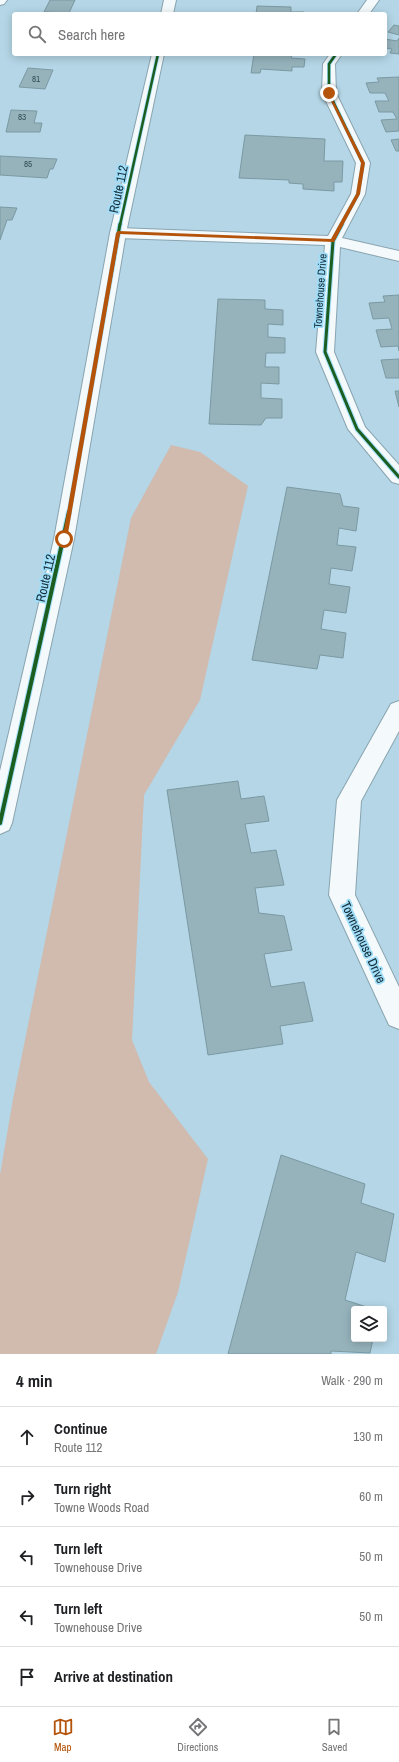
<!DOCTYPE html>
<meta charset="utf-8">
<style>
body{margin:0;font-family:"Archivo Narrow",sans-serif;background:#f6f6f6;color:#202124}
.controls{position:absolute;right:12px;bottom:12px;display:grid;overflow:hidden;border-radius:4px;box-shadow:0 2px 10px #0003}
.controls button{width:36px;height:36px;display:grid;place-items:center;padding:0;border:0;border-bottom:1px solid #e0e0e0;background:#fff;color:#202124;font:20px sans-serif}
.stop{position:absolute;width:12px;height:12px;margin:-9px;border:3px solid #b45309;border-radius:50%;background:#fff}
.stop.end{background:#b45309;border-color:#fff;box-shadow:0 1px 4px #0008}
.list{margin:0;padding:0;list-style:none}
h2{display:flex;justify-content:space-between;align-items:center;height:52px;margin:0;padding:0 16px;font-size:17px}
h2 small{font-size:13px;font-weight:400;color:#757577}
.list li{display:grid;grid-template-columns:26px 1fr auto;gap:12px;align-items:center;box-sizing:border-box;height:60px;padding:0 16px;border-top:1px solid #e0e0e0}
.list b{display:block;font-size:15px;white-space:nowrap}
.list p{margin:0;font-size:13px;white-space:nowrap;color:#757577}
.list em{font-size:13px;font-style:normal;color:#757577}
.icon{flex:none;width:22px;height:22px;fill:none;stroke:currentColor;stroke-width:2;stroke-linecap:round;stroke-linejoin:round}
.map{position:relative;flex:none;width:399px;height:1354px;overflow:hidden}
.search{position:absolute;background:#fff;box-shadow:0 2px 10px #0003;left:12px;right:12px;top:12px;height:44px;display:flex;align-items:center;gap:10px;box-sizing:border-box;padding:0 14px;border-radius:4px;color:#757577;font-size:15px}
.sheet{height:352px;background:#fff}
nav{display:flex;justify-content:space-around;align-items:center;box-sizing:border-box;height:56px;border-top:1px solid #e0e0e0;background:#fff;font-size:11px;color:#757577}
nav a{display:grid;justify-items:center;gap:2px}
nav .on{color:#b45309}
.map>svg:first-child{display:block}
.green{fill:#d1baae}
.building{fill:#96b3bc;stroke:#7b99a2}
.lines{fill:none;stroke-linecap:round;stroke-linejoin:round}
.street-casing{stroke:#89a4b0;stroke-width:2}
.primary-casing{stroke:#89a4b0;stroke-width:2}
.street{fill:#f4f9fb;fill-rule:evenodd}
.primary{fill:#f4f9fb;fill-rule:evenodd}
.cycleway-far2-casing{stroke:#a0defa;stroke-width:4}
.cycleway-far1-casing{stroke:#a0defa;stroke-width:5}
.cycleway-casing{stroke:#a0defa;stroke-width:6}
.cycleway-far2{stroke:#1b5e20;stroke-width:2.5}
.cycleway-far1{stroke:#1b5e20;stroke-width:3}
.cycleway{stroke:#1b5e20;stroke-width:4}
.route{fill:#b45309}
.labels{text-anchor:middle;stroke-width:3.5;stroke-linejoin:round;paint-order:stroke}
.far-number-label{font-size:9px;fill:#344e58}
.far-street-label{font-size:11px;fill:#132d37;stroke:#a0defa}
.street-label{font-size:13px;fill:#132d37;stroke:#a0defa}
</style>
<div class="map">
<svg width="399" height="1354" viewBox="0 0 399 1354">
<rect width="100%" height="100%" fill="#b4d6e6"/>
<path class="green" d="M171,445L200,452L248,486L200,700L144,795L132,1040L149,1082L208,1159L178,1292L156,1354H0V1175L13,1099L131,518Z"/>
<path class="building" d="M50,0H75L69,13L44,12Z
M257,6L291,7V12H304V14H256Z
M394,25L399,26V35L388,32Z
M399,38V54L390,53L392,49L385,48V39L397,41Z
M254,54H292L291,58L305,59L304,67H292V71L261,69L260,73H251Z
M28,68L53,70L45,89L19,87Z
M399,77V131L386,132L381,120L397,119L393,112H379L375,101H389L385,93H370L366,83L379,82L377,78Z
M11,110L37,111L34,123H42L40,132H6Z
M245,135L325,139L324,161H343L342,182H334V191L303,189V184L289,183V180L239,178Z
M399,139V151H396L391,140Z
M0,156L57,159L53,169H50L47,178L0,175Z
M0,207L17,208L12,220H7L0,240Z
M399,295V351L398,346L381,347L376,330L392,329L389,318L373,319L369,303L385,302L383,296Z
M218,299L265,300V309L283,310V325L268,324V337L285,338V353H266L265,367H279V384L261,383V398L282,399V418H266L261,425L209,424Z
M399,359V378H386L381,360Z
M395,391H399V407Z
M287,487L340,494L343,506L359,508L356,531L339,528L337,545L356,547L352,571L331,568L329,584L350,587L346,613L324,610L321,629L346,633L343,658L320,655L317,669L252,660Z
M238,781L241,799L264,796L269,821L245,824L251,853L276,850L284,885L255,888L259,913L284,916L292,950L264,954L271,987L304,982L313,1021L280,1026L283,1044L208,1055L167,790Z
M281,1155L365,1184L361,1203L394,1214L385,1262L356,1252L345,1300L373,1309H354V1339H373L370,1353L331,1351V1354H228Z"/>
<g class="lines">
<g class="street-casing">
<path id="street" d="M0,0H7L4,4L0,5Z
M367,0H379L369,14H357Z
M330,54H342L335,64L336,93L370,163L365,194L342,238L399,251V261L340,247L334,352L365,427L399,465V484L392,482L348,429L316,352L325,245L118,238L113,236L110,233L113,230L118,228L328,236L351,194L356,163L322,93L323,64Z
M399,701V731L361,801L355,895L399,987V1029L389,1025L329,895L337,800L391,704Z"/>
</g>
<g class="primary-casing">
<path id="primary" d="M164,0H176L173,14H161Z
M152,54H164L126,233L74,539L12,823L9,830L0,834V771L54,539L110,233Z"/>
</g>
<use href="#street" class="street"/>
<use href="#primary" class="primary"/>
<g class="cycleway-far2-casing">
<path id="cycleway-far2" d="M336,54L329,64V93L363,163L358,194L341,225
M120,225L158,54"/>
</g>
<g class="cycleway-far1-casing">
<path id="cycleway-far1" d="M342,224L333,241L325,352L357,429L399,477
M69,513L120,224"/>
</g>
<g class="cycleway-casing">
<path id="cycleway" d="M0,823L69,512"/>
</g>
<use href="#cycleway-far2" class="cycleway-far2"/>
<use href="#cycleway-far1" class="cycleway-far1"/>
<use href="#cycleway" class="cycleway"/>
</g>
<path class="route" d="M329,92L365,163L360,194L334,242L120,234L67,539L62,541L116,233L118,231L331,239L356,194L361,163L327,93Z"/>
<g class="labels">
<g class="far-number-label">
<text x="36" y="82">81</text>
<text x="22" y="120">83</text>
<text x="28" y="167">85</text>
</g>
<g class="far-street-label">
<text transform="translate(320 291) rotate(-86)" y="4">Townehouse Drive</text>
</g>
<g class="street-label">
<text transform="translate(118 189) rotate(-78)" y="5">Route 112</text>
<text transform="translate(45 578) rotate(-77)" y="5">Route 112</text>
<text transform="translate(364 942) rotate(65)" y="5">Townehouse Drive</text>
</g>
</g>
</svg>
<div class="controls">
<button><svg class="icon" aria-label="layers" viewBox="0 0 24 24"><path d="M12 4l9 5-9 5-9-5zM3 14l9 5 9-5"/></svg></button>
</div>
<div class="stop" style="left:64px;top:539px"></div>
<div class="stop end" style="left:329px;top:93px"></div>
<div class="search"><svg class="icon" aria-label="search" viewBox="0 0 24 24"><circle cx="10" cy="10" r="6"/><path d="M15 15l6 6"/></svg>Search here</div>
</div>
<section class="sheet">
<h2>4 min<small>Walk · 290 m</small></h2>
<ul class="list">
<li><svg class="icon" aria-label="ahead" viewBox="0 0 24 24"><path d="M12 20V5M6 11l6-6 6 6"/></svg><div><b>Continue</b><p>Route 112</p></div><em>130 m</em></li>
<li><svg class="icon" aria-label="right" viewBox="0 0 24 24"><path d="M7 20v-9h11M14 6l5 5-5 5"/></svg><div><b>Turn right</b><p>Towne Woods Road</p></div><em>60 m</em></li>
<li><svg class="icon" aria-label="left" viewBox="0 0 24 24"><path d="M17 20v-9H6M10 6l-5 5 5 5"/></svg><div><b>Turn left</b><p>Townehouse Drive</p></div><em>50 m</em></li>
<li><svg class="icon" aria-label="left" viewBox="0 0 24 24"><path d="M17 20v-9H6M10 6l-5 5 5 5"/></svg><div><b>Turn left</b><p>Townehouse Drive</p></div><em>50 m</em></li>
<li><svg class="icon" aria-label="arrive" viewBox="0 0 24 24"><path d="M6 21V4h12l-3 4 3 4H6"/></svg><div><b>Arrive at destination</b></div></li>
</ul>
</section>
<nav>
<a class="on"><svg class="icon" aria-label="map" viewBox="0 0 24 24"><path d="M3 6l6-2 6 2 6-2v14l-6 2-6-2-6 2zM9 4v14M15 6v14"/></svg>Map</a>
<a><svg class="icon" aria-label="directions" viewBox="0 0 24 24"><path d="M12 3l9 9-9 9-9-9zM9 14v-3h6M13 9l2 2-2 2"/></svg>Directions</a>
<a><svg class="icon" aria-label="saved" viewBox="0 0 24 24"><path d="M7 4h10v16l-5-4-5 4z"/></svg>Saved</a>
</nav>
